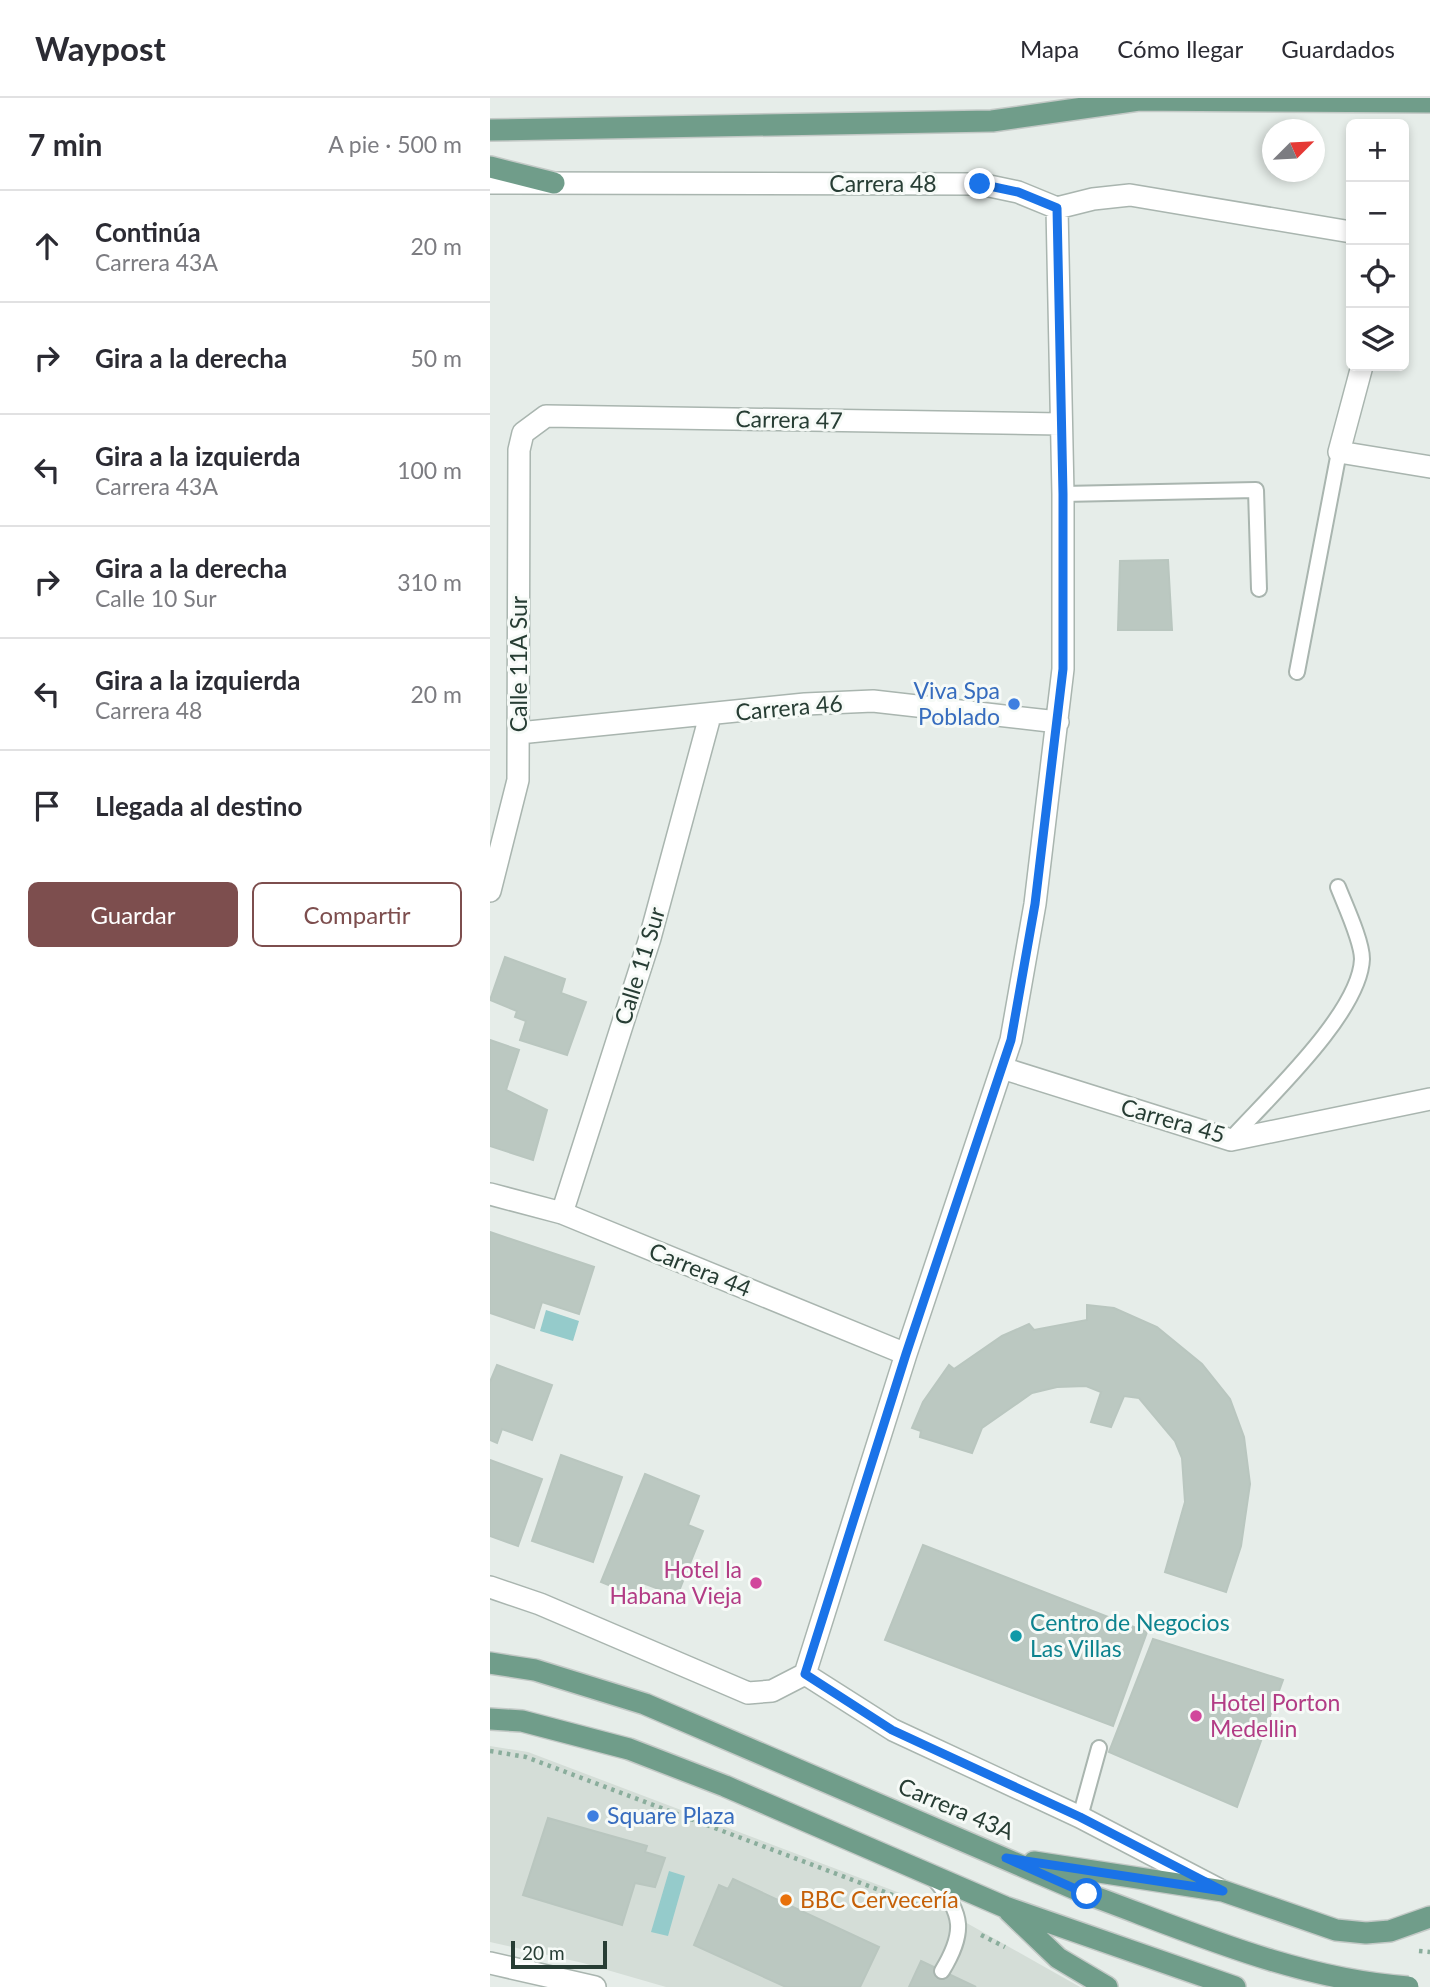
<!DOCTYPE html>
<html lang="es">
<meta charset="utf-8">
<style>
body{margin:0;font-family:Lato,sans-serif;background:#f2f2f3;color:#2b2b33}
.controls{position:absolute;right:21px;top:21px;display:grid;overflow:hidden;border-radius:10px;box-shadow:0 4px 10px #0003}
.controls button{width:63px;height:63px;display:grid;place-items:center;padding:0;border:0;border-bottom:2px solid #e1e1e2;background:#fff;color:#2b2b33;font:35px sans-serif}
.compass{position:absolute;left:772px;top:21px;width:63px;height:63px;border-radius:50%;background:#fff;box-shadow:0 4px 10px #0003;rotate:66deg}
.scale{position:absolute;left:21px;bottom:18px;width:96px;box-sizing:border-box;padding-left:7px;border:4px solid #273d34;border-top:0;font-size:19px;line-height:24px;white-space:nowrap;color:#273d34;-webkit-text-stroke:5px #f6faf7;paint-order:stroke}
.stop{position:absolute;width:21px;height:21px;margin:-16px;border:5px solid #1a73e8;border-radius:50%;background:#fff}
.stop.end{background:#1a73e8;border-color:#fff;box-shadow:0 2px 7px #0008}
.list{margin:0;padding:0;list-style:none}
h2{display:flex;justify-content:space-between;align-items:center;height:91px;margin:0;padding:0 28px;font-size:30px}
h2 small{font-size:23px;font-weight:400;color:#7c7c81}
.list li{display:grid;grid-template-columns:46px 1fr auto;gap:21px;align-items:center;box-sizing:border-box;height:112px;padding:0 28px;border-top:2px solid #e1e1e2}
.list b{display:block;font-size:26px;white-space:nowrap}
.list p{margin:0;font-size:23px;white-space:nowrap;color:#7c7c81}
.list em{font-size:23px;font-style:normal;color:#7c7c81}
.actions{display:flex;gap:14px;padding:21px 28px}
.actions a{flex:1;padding:16px 0;border:2px solid #7d4e4e;border-radius:10px;text-align:center;font-size:24px;color:#7d4e4e}
.actions .main{background:#7d4e4e;color:#fff}
.icon{flex:none;width:38px;height:38px;fill:none;stroke:currentColor;stroke-width:2;stroke-linecap:round;stroke-linejoin:round}
.map{position:relative;flex:none;width:940px;height:1889px;overflow:hidden}
header{display:flex;align-items:center;gap:42px;box-sizing:border-box;height:98px;padding:0 35px;background:#fff;border-bottom:2px solid #e1e1e2}
header strong{font-size:33px}
nav{display:flex;gap:38px;margin-inline-start:auto;font-size:24px}
main{display:flex}
aside{flex:1;background:#fff}
.map>svg:first-child{display:block}
.built{fill:#d4ddd7}
.water{fill:#95cbcb}
.building{fill:#bbc8c1;stroke:#b9c6bf;stroke-width:2}
.lines{fill:none;stroke-linecap:round;stroke-linejoin:round}
.service-casing{stroke:#a9b5af;stroke-width:18}
.minor-casing{stroke:#a9b5af;stroke-width:24}
.primary-casing{stroke:#c3c9c6;stroke-width:24}
.path{stroke:#8aad9c;stroke-width:4.5;stroke-dasharray:3.5 5;stroke-linecap:butt}
.service{stroke:#fff;stroke-width:14}
.minor{stroke:#fff;stroke-width:21}
.primary{stroke:#709d8a;stroke-width:21}
.primary-bridge-casing{stroke:#c3c9c6;stroke-width:24;stroke-linecap:butt}
.primary-bridge{stroke:#709d8a;stroke-width:21}
.route{stroke:#1a73e8;stroke-width:9}
.shop-dot{fill:#3f7fe0;stroke:#f6faf7;stroke-width:2.5}
.hotel-dot{fill:#d1479c;stroke:#f6faf7;stroke-width:2.5}
.culture-dot{fill:#0f9aa8;stroke:#f6faf7;stroke-width:2.5}
.food-dot{fill:#e8710a;stroke:#f6faf7;stroke-width:2.5}
.labels{text-anchor:middle;stroke-width:6;stroke-linejoin:round;paint-order:stroke}
.street-label{font-size:23px;fill:#273d34;stroke:#f6faf7}
.shop-label{font-size:23px;fill:#366cbe;stroke:#f6faf7;text-anchor:end}
.hotel-label{font-size:23px;fill:#b23c85;stroke:#f6faf7;text-anchor:end}
.culture-label{font-size:23px;fill:#0d838f;stroke:#f6faf7;text-anchor:start}
.food-label{font-size:23px;fill:#c56008;stroke:#f6faf7;text-anchor:start}
</style>
<header>
<strong>Waypost</strong>
<nav><a>Mapa</a><a>Cómo llegar</a><a>Guardados</a></nav>
</header>
<main>
<aside>
<h2>7 min<small>A pie · 500 m</small></h2>
<ul class="list">
<li><svg class="icon" aria-label="ahead" viewBox="0 0 24 24"><path d="M12 20V5M6 11l6-6 6 6"/></svg><div><b>Continúa</b><p>Carrera 43A</p></div><em>20 m</em></li>
<li><svg class="icon" aria-label="right" viewBox="0 0 24 24"><path d="M7 20v-9h11M14 6l5 5-5 5"/></svg><div><b>Gira a la derecha</b></div><em>50 m</em></li>
<li><svg class="icon" aria-label="left" viewBox="0 0 24 24"><path d="M17 20v-9H6M10 6l-5 5 5 5"/></svg><div><b>Gira a la izquierda</b><p>Carrera 43A</p></div><em>100 m</em></li>
<li><svg class="icon" aria-label="right" viewBox="0 0 24 24"><path d="M7 20v-9h11M14 6l5 5-5 5"/></svg><div><b>Gira a la derecha</b><p>Calle 10 Sur</p></div><em>310 m</em></li>
<li><svg class="icon" aria-label="left" viewBox="0 0 24 24"><path d="M17 20v-9H6M10 6l-5 5 5 5"/></svg><div><b>Gira a la izquierda</b><p>Carrera 48</p></div><em>20 m</em></li>
<li><svg class="icon" aria-label="arrive" viewBox="0 0 24 24"><path d="M6 21V4h12l-3 4 3 4H6"/></svg><div><b>Llegada al destino</b></div></li>
</ul>
<div class="actions"><a class="main">Guardar</a><a>Compartir</a></div>
</aside>
<div class="map">
<svg width="940" height="1889" viewBox="0 0 940 1889">
<rect width="100%" height="100%" fill="#e6ede9"/>
<path class="built" d="M0,1648L38,1654L452,1811L590,1889H176L93,1865L0,1844Z"/>
<path class="water" d="M56,1212L89,1223L83,1243L50,1233Z
M179,1773L195,1778L178,1838L161,1834Z"/>
<path class="building" d="M678,462L682,532H628L630,463Z
M15,859L75,881L71,895L96,904L77,957L30,942L36,923L25,919L27,913L0,902Z
M0,942L29,952L16,992L57,1012L43,1062L0,1048Z
M0,1134L104,1169L89,1216L52,1204L44,1230L0,1215Z
M597,1207L624,1210L667,1229L712,1266L740,1301L754,1339L760,1386L751,1448L736,1494L675,1474L695,1404L692,1360L685,1343L649,1300L634,1298L621,1329L601,1324L611,1294L596,1288L567,1289L542,1295L492,1330L482,1355L430,1339L431,1333L422,1330L433,1304L459,1267L464,1271L512,1238L539,1226L544,1232L597,1222Z
M7,1267L62,1287L42,1342L12,1331L7,1345L0,1342V1284Z
M71,1357L132,1379L103,1464L42,1443Z
M0,1362L52,1381L28,1448L0,1438Z
M155,1376L209,1398L198,1427L213,1433L187,1498L153,1485L148,1499L111,1484Z
M433,1447L657,1534L623,1628L395,1542Z
M663,1541L793,1582L747,1709L619,1654Z
M58,1720L157,1748L155,1754L175,1760L165,1789L145,1785L132,1827L33,1797Z
M243,1781L389,1849L370,1889H296L204,1847L229,1787L238,1791Z
M431,1863L486,1889H419Z"/>
<g class="lines">
<g class="service-casing">
<path id="service" d="M573,396L766,392L769,491
M807,574L849,354
M741,1041C778,1000 870,915 872,861C872,843 855,807 848,789
M590,1719L609,1650
M445,1782C474,1816 475,1835 452,1873"/>
</g>
<g class="minor-casing">
<path id="minor" d="M0,85L490,86L528,94L567,110L603,101L640,97L861,134
M872,268L849,354L940,369
M29,635L315,606L383,603L568,624
M0,793L28,682L29,352L33,335L56,318L570,326
M512,970L741,1042L940,1001
M0,1096L72,1115L416,1256
M72,1115L160,840L220,618
M0,1489L50,1506L258,1595L282,1593L315,1576
M315,1576L416,1256L521,942L545,806L573,571V396L567,110
M315,1576L403,1632L590,1719L728,1791
M0,1865L105,1889"/>
</g>
<g class="primary-casing">
<path id="primary" d="M638,2L940,4
M0,32L502,23L649,2
M0,69L64,85
M0,1565L45,1572L155,1606L597,1796
M0,1621L32,1623L139,1651L235,1688L515,1809L745,1889
M544,1764L733,1793L846,1832L876,1835L900,1833L940,1819
M519,1813L568,1860L617,1889"/>
</g>
<path class="path" d="M0,1653L36,1659L437,1810
M491,1837L515,1849
M929,1853L940,1854"/>
<use href="#service" class="service"/>
<use href="#minor" class="minor"/>
<use href="#primary" class="primary"/>
<g class="primary-bridge-casing">
<path id="primary-bridge" d="M597,1796C701,1834 806,1881 918,1889"/>
</g>
<use href="#primary-bridge" class="primary-bridge"/>
</g>
<g class="lines">
<path class="route" d="M490,86L528,94L567,110L573,396V571L545,806L521,942L416,1256L315,1576L402,1632L590,1719L733,1793L516,1760L597,1796"/>
</g>
<g class="shop-dot">
<circle cx="524" cy="606" r="7"/>
<circle cx="103" cy="1718" r="7"/>
</g>
<g class="hotel-dot">
<circle cx="266" cy="1485" r="7"/>
<circle cx="706" cy="1618" r="7"/>
</g>
<circle class="culture-dot" cx="526" cy="1538" r="7"/>
<circle class="food-dot" cx="296" cy="1802" r="7"/>
<g class="labels">
<g class="street-label">
<text x="393" y="94">Carrera 48</text>
<text transform="translate(299 322) rotate(1)" y="8">Carrera 47</text>
<text transform="translate(29 566) rotate(-90)" y="8">Calle 11A Sur</text>
<text transform="translate(299 610) rotate(-5)" y="8">Carrera 46</text>
<text transform="translate(150 868) rotate(-73)" y="8">Calle 11 Sur</text>
<text transform="translate(683 1023) rotate(16)" y="8">Carrera 45</text>
<text transform="translate(210 1172) rotate(22)" y="8">Carrera 44</text>
<text transform="translate(466 1711) rotate(23)" y="8">Carrera 43A</text>
</g>
<g class="shop-label">
<text x="510" y="601">Viva Spa<tspan x="510" dy="26">Poblado</tspan></text>
<text x="117" y="1726" text-anchor="start">Square Plaza</text>
</g>
<g class="hotel-label">
<text x="252" y="1480">Hotel la<tspan x="252" dy="26">Habana Vieja</tspan></text>
<text x="720" y="1613" text-anchor="start">Hotel Porton<tspan x="720" dy="26">Medellin</tspan></text>
</g>
<g class="culture-label">
<text x="540" y="1533">Centro de Negocios<tspan x="540" dy="26">Las Villas</tspan></text>
</g>
<g class="food-label">
<text x="310" y="1810">BBC Cervecería</text>
</g>
</g>
</svg>
<div class="controls">
<button>+</button>
<button>−</button>
<button><svg class="icon" aria-label="locate" viewBox="0 0 24 24"><circle cx="12" cy="12" r="6"/><path d="M12 2v4M12 18v4M2 12h4M18 12h4"/></svg></button>
<button><svg class="icon" aria-label="layers" viewBox="0 0 24 24"><path d="M12 4l9 5-9 5-9-5zM3 14l9 5 9-5"/></svg></button>
</div>
<svg class="compass" viewBox="-18 -18 36 36"><path d="M0-13l5 13h-10z" fill="#e53935"/><path d="M0 13l5-13h-10z" fill="#7c7c81"/></svg>
<div class="scale">20 m</div>
<div class="stop" style="left:597px;top:1796px"></div>
<div class="stop end" style="left:490px;top:86px"></div>
</div>
</main>
